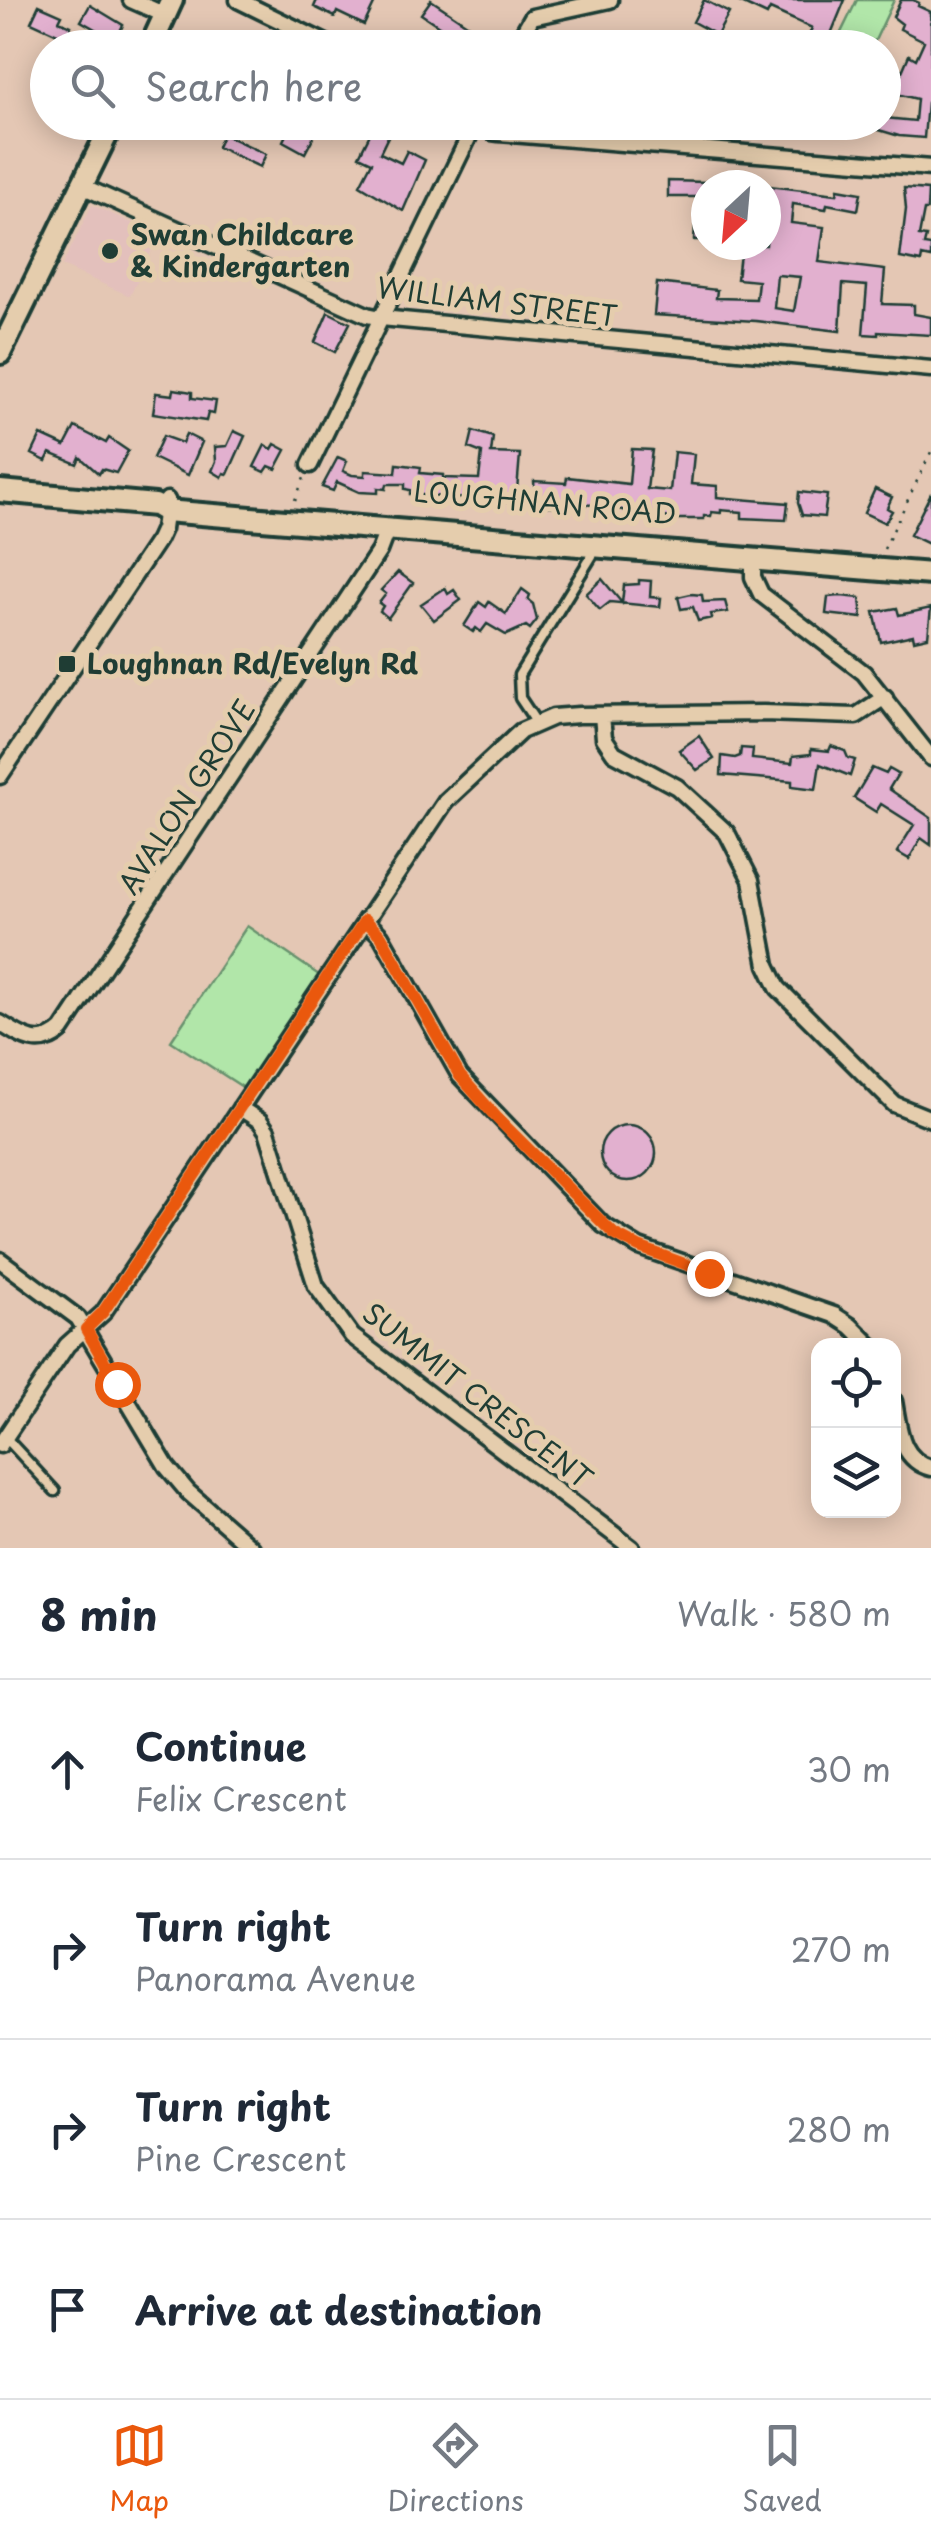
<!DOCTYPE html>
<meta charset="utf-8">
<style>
body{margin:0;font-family:"Playpen Sans",sans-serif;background:#f2f2f3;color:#1f2937}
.controls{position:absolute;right:30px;bottom:30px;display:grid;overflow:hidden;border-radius:20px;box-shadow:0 5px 25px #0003}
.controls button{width:90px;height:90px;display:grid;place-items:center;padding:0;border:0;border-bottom:2px solid #e0e1e3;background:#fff;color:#1f2937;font:50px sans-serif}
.compass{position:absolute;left:691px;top:170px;width:90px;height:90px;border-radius:50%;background:#fff;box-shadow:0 5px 25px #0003;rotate:206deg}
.stop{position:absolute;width:30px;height:30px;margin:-22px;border:8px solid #ea580c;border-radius:50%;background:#fff}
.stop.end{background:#ea580c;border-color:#fff;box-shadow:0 2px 10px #0008}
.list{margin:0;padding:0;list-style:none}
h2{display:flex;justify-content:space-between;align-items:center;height:130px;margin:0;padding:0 40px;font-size:42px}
h2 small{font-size:32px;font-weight:400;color:#747a83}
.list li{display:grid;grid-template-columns:65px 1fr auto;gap:30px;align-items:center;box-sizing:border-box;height:180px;padding:0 40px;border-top:2px solid #e0e1e3}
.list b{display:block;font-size:38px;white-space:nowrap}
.list p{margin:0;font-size:32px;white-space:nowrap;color:#747a83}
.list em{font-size:32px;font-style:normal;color:#747a83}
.icon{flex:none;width:55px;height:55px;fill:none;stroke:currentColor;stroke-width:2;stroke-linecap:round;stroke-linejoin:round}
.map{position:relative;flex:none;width:931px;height:1548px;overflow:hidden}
.search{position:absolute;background:#fff;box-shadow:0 5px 25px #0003;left:30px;right:30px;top:30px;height:110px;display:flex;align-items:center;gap:25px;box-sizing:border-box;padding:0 35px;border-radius:55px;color:#747a83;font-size:38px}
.sheet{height:850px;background:#fff}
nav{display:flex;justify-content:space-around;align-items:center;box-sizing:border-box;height:140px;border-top:2px solid #e0e1e3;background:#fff;font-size:28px;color:#747a83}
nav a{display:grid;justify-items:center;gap:5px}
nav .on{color:#ea580c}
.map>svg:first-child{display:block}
.built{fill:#e3c0bc}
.green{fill:#b1e6a9;stroke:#68926e;stroke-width:2.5}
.building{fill:#e2b0cf;stroke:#1f3d34;stroke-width:2.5;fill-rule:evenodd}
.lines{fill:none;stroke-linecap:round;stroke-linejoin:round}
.service-casing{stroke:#1f3d34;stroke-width:15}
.minor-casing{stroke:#1f3d34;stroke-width:21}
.secondary-casing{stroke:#1f3d34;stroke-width:28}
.path{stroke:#1f3d34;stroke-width:2.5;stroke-dasharray:2.5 8;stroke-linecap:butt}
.service{stroke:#e5cdad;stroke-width:8}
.minor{stroke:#e5cdad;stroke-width:14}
.secondary{stroke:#e5cdad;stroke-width:20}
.route{stroke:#ea580c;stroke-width:12}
.poi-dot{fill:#1f3d34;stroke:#e5cdad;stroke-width:4}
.labels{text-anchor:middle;stroke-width:10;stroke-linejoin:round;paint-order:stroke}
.poi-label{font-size:28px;font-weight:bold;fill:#1f3d34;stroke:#e5cdad;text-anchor:start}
.street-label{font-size:28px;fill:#1f3d34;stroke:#e5cdad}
</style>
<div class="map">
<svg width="931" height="1548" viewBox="0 0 931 1548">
<rect width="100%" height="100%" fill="#e4c7b4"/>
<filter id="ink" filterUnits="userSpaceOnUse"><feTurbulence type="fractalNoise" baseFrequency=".01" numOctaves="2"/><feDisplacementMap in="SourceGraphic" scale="20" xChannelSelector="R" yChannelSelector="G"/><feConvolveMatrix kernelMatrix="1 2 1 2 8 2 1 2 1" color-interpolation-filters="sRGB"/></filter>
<g filter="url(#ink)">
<path class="built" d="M92,205L159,235L130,296L62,266Z"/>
<path class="green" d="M857,0H894L872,47H834Z
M247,926L319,975L244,1088L171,1041Z"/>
<path class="building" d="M317,0H376L364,25L337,12L335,17L314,7Z
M431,0L488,38L481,48H472L421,14Z
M704,0L729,13L717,35L693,22Z
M735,0H845L826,46L808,37L812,28L770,9L767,15Z
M901,0H913L919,3L918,6L931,12V104L927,103L924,138L899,136L862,125L863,122H884V118L915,121L917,99L893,93L888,118L884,117V73L900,76L909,55L916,59L924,41L900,29L902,24L893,17Z
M39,5L62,15L59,21L71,26L66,38L31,22Z
M90,5L123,25L112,48H96L102,33L81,21Z
M292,122H302L317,130L305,153L283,141Z
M357,122H395L380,153L401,163L407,151L425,160L403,211L360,185L372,162L359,156L372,130Z
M223,134L266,154L260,167L217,147Z
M668,181L706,182V240H694L697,197H668Z
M769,186L837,194L838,189L861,193L858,210L827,204L826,209L793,204L791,223L824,227L819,262L885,270L882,304L914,305V314L931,317V335L878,332V335L863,334L867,286L843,284L840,331L756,321L654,315L657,283L717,290L716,298L756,299L758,281L737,279L741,245H766ZM777,275L800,277L794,311L774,308Z
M904,188L928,190L927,210H924L919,236L926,237L924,245L931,246V258L922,256L921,262L900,258L906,209Z
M328,312L350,323L335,352L315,342Z
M174,389L192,392V398L216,401L214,414L208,413L206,421L153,413L156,393L173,395Z
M75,427L106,443L109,438L128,451L116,473L102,469L99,474L80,457L77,464L50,453L46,461L32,454L41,435L65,446Z
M234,431L245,436L228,474L224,473L222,477L212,471L216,461L215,447L227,446Z
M473,431L493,437L491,453L520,454L516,503L410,494V490L405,489V484H387L386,489L378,488V493L359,492L337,482L333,491L322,487L338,457L347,461L343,471L352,475L365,476V471L396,473L397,464L421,467L420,473L443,475V478L479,479L482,453L469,448Z
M186,434L202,442L188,475L153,458L163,436L182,443Z
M275,444L286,450L276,469L269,466L265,472L254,467L265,445L272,449Z
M632,449L652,450L647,489L670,491L674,452L694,454L691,484L717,486V497L788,503L786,520L742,518V512L721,510V513L712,512L711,516H704V519H676L593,505L555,502L554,506H543L544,497L535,496L534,481L566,483L567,477L629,484Z
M875,489L892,497L887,508L892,511L885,523L864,513Z
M799,492L827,495L824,517L802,515L798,503Z
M931,493V545L910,535Z
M398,572L413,583L388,618L380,611L383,606L379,603L386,594L381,590Z
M602,579L622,603L624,585L639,584V580L651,581L650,597L661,598L660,607L610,602L600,610L586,594Z
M445,588L448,594L454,590L461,600L434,620L421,604Z
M522,589L530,595L528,600L533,604L537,620L530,629L526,626L506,635L487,624L481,632L476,628L473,632L464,626L479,602L486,607L489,602L506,614Z
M691,594L702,595L703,602L725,601L728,612L711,614L712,618L698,621L693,607L681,609L678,597Z
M841,596L860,598L862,618L826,614L828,597Z
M897,608L899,615L931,608L928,637L914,640L913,635L881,642L874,612Z
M699,736L714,759L697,770L679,750Z
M831,746L845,751L848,758L855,760L850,776L820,764L816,789L792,786V781L721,775L722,756L735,758L740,756L741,748L753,749L752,759L792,763L793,756L811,754V749L829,751Z
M872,768L886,774L889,769L898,774L889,789L931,818V845L921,838L909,859L897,852L914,825L881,804L876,812L854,798Z
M600 1153a28 28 0 1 1 56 0a28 28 0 1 1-56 0Z"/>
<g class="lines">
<g class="service-casing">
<path id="service" d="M536,722L520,698L519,675L595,551
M5,1437L55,1491"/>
</g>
<g class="minor-casing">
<path id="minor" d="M131,0L165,15
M238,0L336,48
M514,48L532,17L610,0
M480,122L492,132L499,133L931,168
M82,186L367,315L381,318L931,369
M310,465L476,122
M753,560V577L761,594L864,673L931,758
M602,715L604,738L614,753L677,787L727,833L751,880L767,965L778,988L894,1104L931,1119
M0,776L158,540L163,529L167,500
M365,920L381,936L460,1076L603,1225L639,1247L834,1315L851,1326L871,1346
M0,1023C22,1037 40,1050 62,1030L379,551L387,530
M240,1108L260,1121L267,1131L316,1286L352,1336L632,1548
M0,1260L78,1318L167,1467L188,1492L252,1548
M894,1401C899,1428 900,1460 931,1468
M0,1445L67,1345L103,1313L446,801L521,731L553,717L579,715L763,713L856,716L885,697"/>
</g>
<g class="secondary-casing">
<path id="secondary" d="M150,48L172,0
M0,353L113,122
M0,491L155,505L165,511L931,574"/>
</g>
<path class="path" d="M295,500L304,478
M884,549L931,452"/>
<use href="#service" class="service"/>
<use href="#minor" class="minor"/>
<use href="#secondary" class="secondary"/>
</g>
</g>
<g class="lines" filter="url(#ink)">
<path class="route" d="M117,1384L86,1329L103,1312L365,920L381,936L460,1076L497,1118L614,1234L639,1247L709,1273"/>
</g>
<g class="poi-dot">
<circle cx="110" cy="251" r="10"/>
<rect x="57" y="654" width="20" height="20" rx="5"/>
</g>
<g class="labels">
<g class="poi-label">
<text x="130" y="245">Swan Childcare<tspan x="130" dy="32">&amp; Kindergarten</tspan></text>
<text x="87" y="674">Loughnan Rd/Evelyn Rd</text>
</g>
<g class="street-label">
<text transform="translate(497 302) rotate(7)" y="10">WILLIAM STREET</text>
<text transform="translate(545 503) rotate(5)" y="10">LOUGHNAN ROAD</text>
<text transform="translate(187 797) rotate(-57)" y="10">AVALON GROVE</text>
<text transform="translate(477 1396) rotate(38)" y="10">SUMMIT CRESCENT</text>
</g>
</g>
</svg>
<div class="controls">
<button><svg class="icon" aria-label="locate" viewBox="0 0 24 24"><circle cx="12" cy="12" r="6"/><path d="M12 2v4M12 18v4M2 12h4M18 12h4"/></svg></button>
<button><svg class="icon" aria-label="layers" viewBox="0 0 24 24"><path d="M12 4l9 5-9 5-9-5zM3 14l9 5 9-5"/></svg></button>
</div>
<svg class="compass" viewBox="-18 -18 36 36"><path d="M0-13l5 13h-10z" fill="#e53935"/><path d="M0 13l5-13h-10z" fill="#747a83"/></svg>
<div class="stop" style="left:117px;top:1384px"></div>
<div class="stop end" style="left:709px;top:1273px"></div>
<div class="search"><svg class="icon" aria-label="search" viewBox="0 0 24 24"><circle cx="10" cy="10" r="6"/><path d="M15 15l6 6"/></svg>Search here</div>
</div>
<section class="sheet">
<h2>8 min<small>Walk · 580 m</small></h2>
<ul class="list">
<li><svg class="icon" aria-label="ahead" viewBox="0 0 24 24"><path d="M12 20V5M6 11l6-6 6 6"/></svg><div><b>Continue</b><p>Felix Crescent</p></div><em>30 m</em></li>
<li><svg class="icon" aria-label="right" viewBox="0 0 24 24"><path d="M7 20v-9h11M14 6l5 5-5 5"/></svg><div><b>Turn right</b><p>Panorama Avenue</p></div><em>270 m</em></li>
<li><svg class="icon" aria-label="right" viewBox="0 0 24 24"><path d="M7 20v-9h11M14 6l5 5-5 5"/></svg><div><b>Turn right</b><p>Pine Crescent</p></div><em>280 m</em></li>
<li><svg class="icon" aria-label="arrive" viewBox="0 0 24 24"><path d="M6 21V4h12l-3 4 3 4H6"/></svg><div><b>Arrive at destination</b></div></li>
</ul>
</section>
<nav>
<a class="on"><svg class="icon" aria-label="map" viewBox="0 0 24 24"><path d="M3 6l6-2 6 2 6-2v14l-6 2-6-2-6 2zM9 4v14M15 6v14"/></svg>Map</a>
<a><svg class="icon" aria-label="directions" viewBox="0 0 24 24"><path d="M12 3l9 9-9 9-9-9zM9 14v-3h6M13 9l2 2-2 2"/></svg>Directions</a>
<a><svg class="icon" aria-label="saved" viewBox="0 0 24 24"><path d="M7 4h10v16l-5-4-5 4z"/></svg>Saved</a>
</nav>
